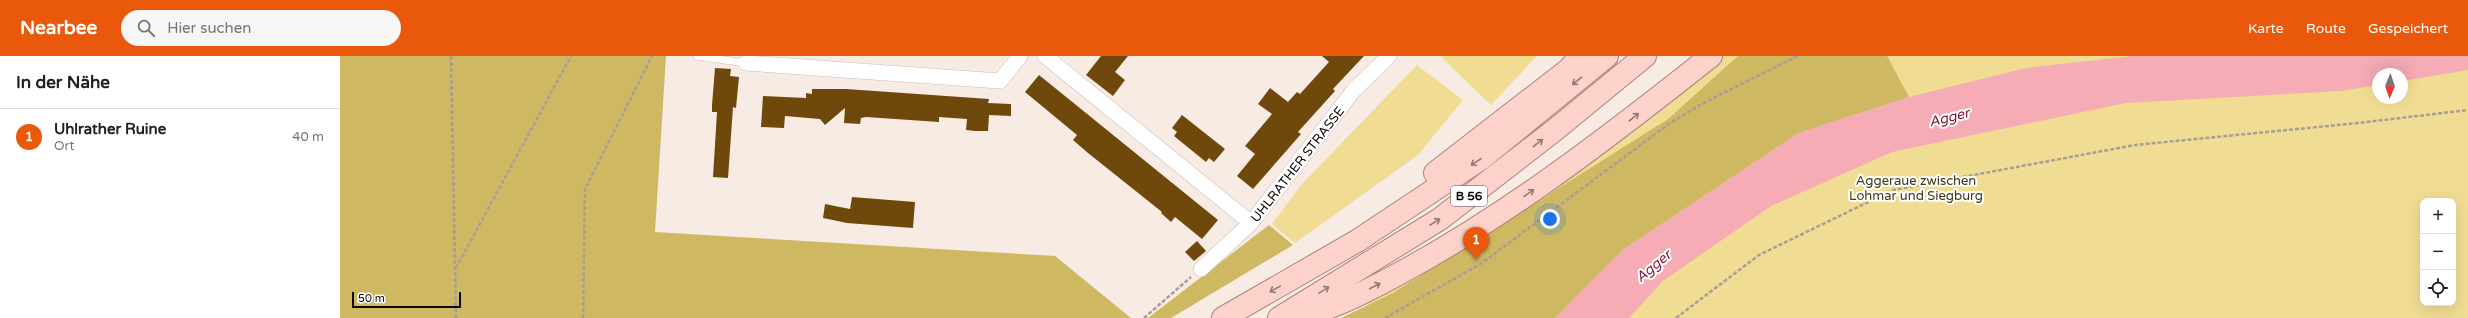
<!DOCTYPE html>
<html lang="de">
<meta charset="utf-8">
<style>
body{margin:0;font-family:"Varela Round",sans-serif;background:#f6f6f6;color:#202124}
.controls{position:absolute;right:12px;bottom:12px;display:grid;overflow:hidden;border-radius:8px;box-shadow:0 4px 16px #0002}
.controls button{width:36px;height:36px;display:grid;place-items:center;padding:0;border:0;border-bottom:1px solid #e0e0e0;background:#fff;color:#202124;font:20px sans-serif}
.compass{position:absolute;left:2032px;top:12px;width:36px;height:36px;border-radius:50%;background:#fff;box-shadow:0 4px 16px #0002;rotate:182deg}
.scale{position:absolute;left:12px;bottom:10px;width:109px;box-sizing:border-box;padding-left:4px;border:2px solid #0f0a08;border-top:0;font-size:11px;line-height:14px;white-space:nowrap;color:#0f0a08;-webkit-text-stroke:3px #fff;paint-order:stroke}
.you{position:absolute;left:1210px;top:163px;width:14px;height:14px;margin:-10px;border:3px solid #fff;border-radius:50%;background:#1a73e8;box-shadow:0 0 0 6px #1a73e833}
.badge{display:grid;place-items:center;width:26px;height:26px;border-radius:50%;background:#ea580c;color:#fff;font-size:13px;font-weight:700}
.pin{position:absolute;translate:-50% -33px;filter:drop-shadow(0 1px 2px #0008)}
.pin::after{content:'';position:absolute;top:21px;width:14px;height:12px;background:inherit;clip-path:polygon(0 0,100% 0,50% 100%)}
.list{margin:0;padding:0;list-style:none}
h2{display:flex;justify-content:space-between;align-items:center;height:52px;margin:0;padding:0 16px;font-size:17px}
h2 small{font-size:13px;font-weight:400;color:#757577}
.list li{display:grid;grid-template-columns:26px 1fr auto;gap:12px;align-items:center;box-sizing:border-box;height:56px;padding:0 16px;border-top:1px solid #e0e0e0}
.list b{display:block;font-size:15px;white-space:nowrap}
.list p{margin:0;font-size:13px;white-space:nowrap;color:#757577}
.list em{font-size:13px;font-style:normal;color:#757577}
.icon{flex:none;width:22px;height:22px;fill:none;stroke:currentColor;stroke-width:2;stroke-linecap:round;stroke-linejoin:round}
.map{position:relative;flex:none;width:2128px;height:262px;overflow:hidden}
header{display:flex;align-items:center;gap:24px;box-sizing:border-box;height:56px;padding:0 20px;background:#ea580c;color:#fff}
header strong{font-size:19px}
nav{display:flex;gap:22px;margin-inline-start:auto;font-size:14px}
.search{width:280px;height:36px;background:#f6f6f6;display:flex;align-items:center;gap:10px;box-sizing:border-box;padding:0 14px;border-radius:22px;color:#757577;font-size:15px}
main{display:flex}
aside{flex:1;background:#fff}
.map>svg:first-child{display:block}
.green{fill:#f1dc93;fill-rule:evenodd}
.forest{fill:#cfb862}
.water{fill:#f6acb5}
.building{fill:#6e490b}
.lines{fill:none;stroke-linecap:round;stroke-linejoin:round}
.service-casing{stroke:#ccbeb7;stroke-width:8}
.minor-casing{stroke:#ccbeb7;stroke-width:16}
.trunk-casing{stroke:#a9857d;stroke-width:24}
.path{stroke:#a89e98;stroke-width:2.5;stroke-dasharray:4 2;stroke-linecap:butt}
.service{stroke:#fff;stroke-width:7}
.minor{stroke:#fff;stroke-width:15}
.trunk{stroke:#fcd2ca;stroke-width:22}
.oneway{stroke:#917873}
.labels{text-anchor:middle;stroke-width:4;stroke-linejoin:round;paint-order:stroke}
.shield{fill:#fff;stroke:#575452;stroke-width:1}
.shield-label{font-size:12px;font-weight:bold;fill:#0f0a08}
.street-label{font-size:13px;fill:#0f0a08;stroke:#fff}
.park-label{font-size:13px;fill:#413712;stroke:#fff}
.water-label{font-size:14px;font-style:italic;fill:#7e1433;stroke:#fff}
</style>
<header>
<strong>Nearbee</strong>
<div class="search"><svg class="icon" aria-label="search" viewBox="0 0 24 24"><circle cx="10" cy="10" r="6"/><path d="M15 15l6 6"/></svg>Hier suchen</div>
<nav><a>Karte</a><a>Route</a><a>Gespeichert</a></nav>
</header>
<main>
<aside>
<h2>In der Nähe<small></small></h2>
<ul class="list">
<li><span class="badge">1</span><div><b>Uhlrather Ruine</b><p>Ort</p></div><em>40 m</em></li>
</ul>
</aside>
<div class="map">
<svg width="2128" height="262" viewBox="0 0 2128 262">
<rect width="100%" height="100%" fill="#f8ebe3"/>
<path class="green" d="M1103,0H1197L1151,49L1101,1Z
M1372,0H2128V262H1034L1024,241ZM2038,18H2062V42H2038ZM2083,145H2113V247H2083Z
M1077,9L1123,44L1078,99L955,187L932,168L962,128Z"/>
<path class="forest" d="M0,0H326L315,176L715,200L791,262H0Z
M1398,0H1547L1569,41L1459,77L1284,193L1215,262H1001L1053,237L1328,63Z
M929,169L953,189L831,262H808Z"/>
<path class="water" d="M1793,0H2128V14L2062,25V18H2038V29L2001,35L1786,47L1552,96L1431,150L1323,225L1289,262H1215L1284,193L1459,77L1569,41L1686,12Z"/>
<path class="building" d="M761,0H788L775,16L785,24L773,40L746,19Z
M982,0H1024L993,33L995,35L958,76L961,78L913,133L897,120L915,98L905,90L932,58L918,48L930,32L948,46L957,36L960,38L989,6Z
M375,12L391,13L390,20L399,21L396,52L393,51L388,122L373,121L377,56H372V49Z
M699,19L878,164L862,183L835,161L831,166L821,157L822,156L748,97L733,84L737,79L685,36Z
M472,33H506L649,43L648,47L671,48V60L649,59L648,75H635L626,74L627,63L599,61V66L526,61L521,62L520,68L504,67L505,52L485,69L480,63L445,60L444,72L421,71L423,40L466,42V37L472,38Z
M842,59L885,93L874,106L869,102L866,106L834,80L837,76L832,72Z
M512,141L575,146L573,172L507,167L483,162L485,148L510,153Z
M857,185L866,195L854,205L845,196Z"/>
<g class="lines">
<g class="service-casing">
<path id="service" d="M357,0L406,7"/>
</g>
<g class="minor-casing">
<path id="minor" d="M705,0L911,167
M406,7L660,25L680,0
M861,213L911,167L1014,34L1049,0"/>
</g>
<g class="trunk-casing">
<path id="trunk" d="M1095,117L1228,14L1241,0
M883,262L1017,185L1142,102L1267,0
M939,262L1100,163L1216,73L1305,0
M961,262C980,255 1000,248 1018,239C1146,176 1259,89 1371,0"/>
</g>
<path class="path" d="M111,0L116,262
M116,212L231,0
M243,262L245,133L312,0
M804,262L851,221
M1045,262L1142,207L1330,67L1362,48L1457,0
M1336,262L1419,199L1553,134L1795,89L2018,67L2128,54"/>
<use href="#service" class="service"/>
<use href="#minor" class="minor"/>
<use href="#trunk" class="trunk"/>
</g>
<defs><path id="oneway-shaft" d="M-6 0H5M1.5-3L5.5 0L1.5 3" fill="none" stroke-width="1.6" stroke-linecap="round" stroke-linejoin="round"/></defs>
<g class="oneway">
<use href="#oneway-shaft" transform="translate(1237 25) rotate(141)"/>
<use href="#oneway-shaft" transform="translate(1294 61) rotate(-39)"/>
<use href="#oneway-shaft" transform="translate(1198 87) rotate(-38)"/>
<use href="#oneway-shaft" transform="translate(1136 106) rotate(146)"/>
<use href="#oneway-shaft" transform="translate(1189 137) rotate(-35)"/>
<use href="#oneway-shaft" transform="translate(1095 166) rotate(-32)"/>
<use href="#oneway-shaft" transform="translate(1035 230) rotate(-28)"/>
<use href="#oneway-shaft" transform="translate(935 233) rotate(151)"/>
<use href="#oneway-shaft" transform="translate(984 234) rotate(-32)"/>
</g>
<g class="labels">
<rect class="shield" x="1111" y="130" width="36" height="20" rx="3"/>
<g class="shield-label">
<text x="1129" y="144">B 56</text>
</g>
<g class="street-label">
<text transform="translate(957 108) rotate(-52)" y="5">UHLRATHER STRASSE</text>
</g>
<g class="park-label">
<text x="1576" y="129">Aggeraue zwischen<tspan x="1576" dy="15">Lohmar und Siegburg</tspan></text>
</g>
<g class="water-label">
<text transform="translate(1609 61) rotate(-14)" y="5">Agger</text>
<text transform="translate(1313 210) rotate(-40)" y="5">Agger</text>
</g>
</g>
</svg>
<div class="controls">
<button>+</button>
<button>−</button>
<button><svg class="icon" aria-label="locate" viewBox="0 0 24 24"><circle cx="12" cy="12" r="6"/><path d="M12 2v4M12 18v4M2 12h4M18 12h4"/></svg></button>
</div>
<svg class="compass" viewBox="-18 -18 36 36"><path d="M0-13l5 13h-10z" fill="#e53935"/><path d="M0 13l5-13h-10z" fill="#757577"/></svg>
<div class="scale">50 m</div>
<div class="you"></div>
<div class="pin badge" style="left:1136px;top:204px">1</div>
</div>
</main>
